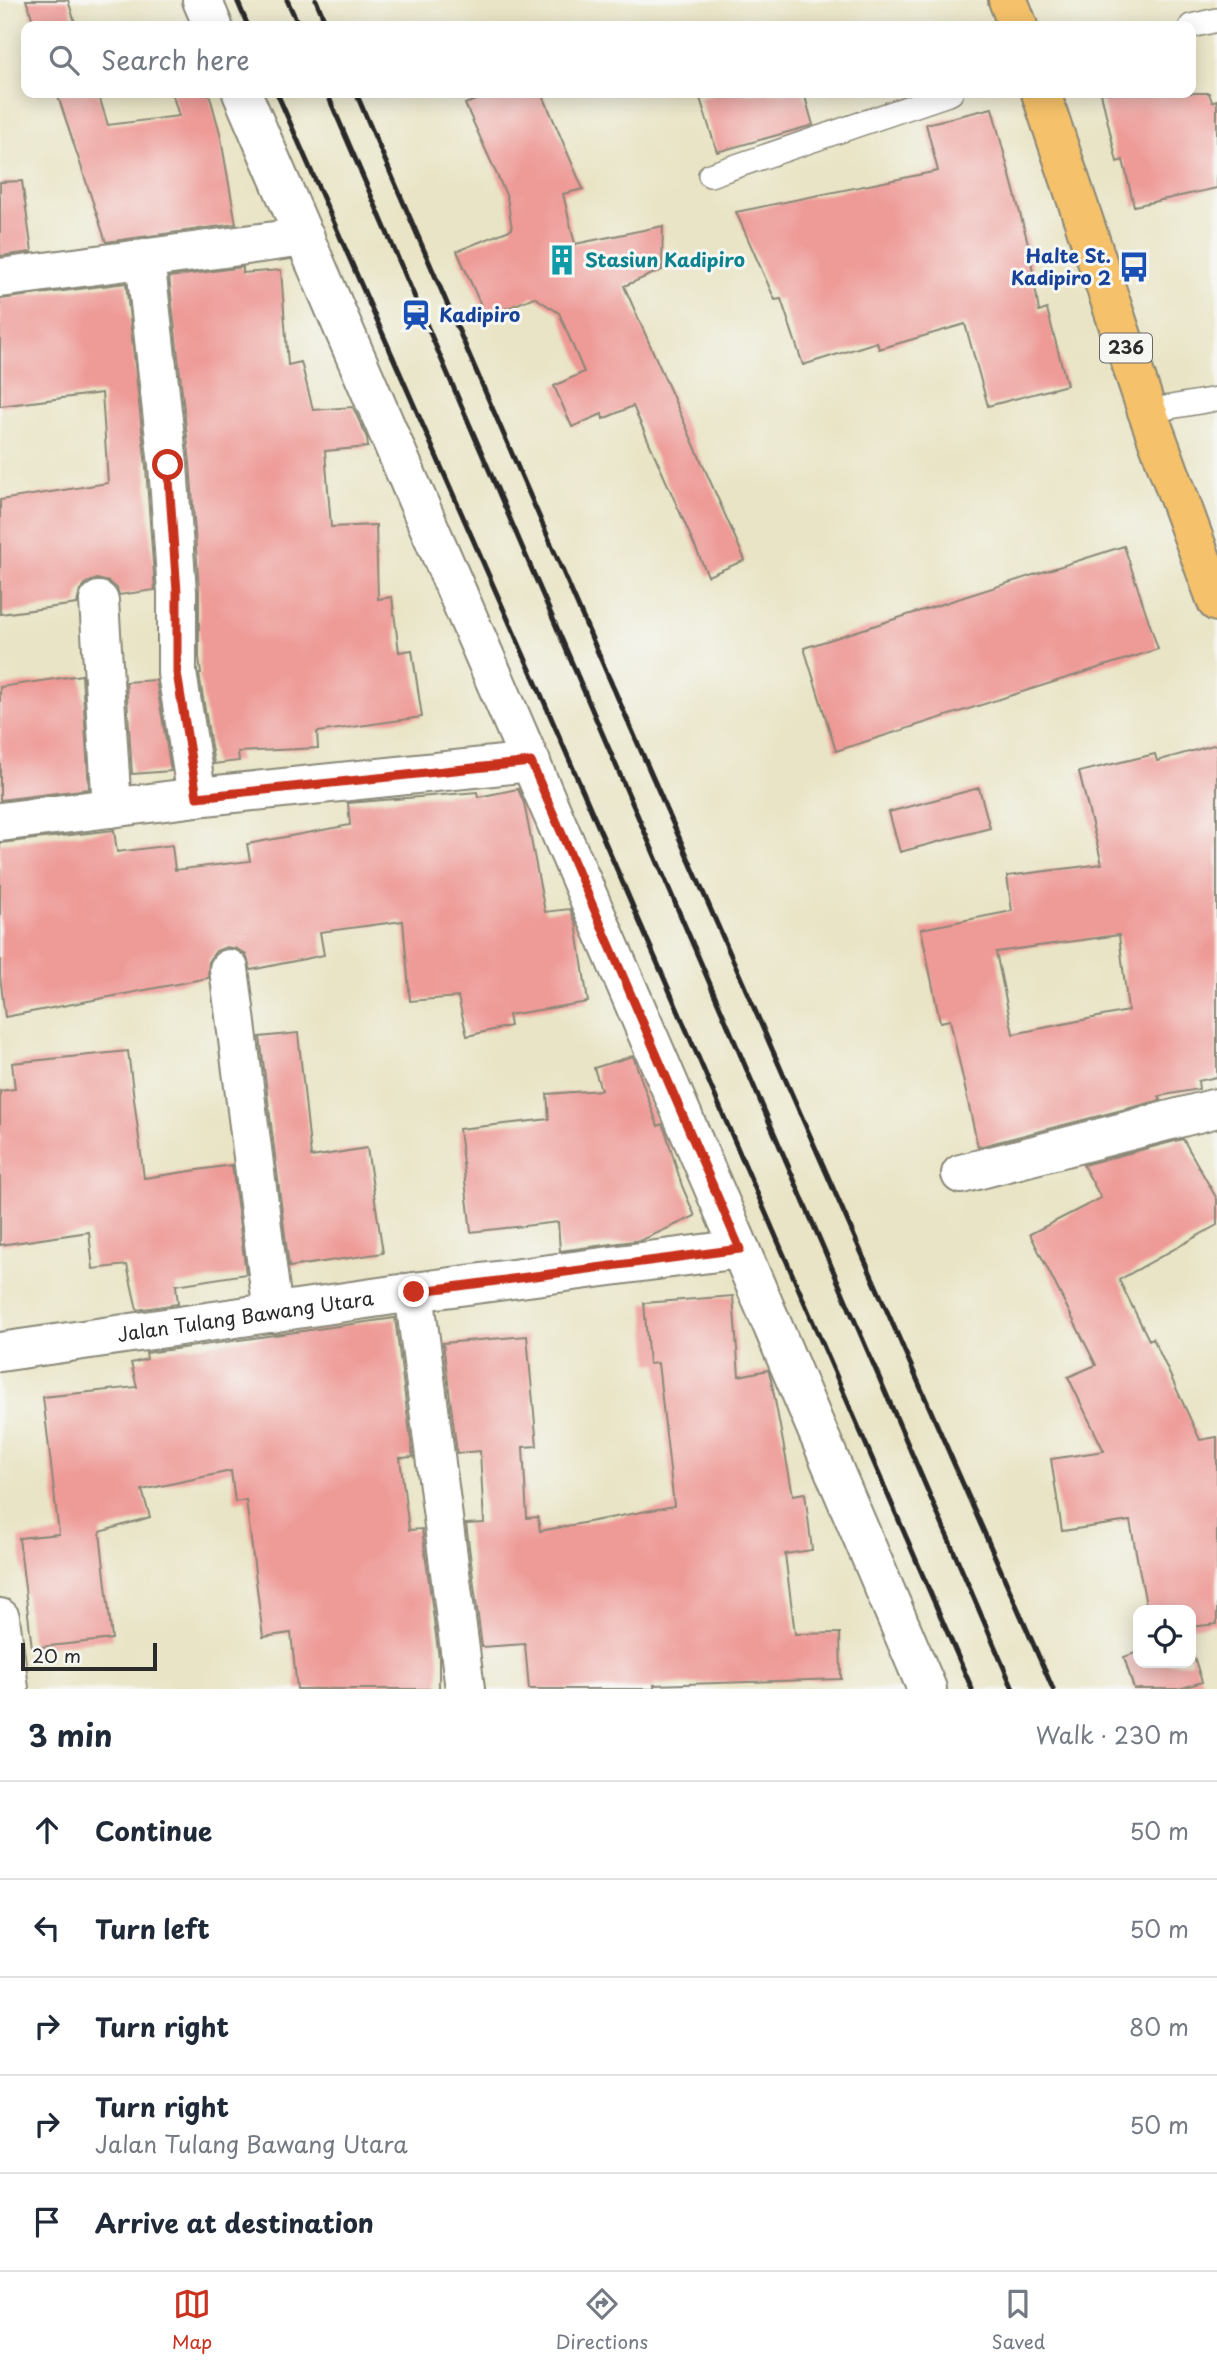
<!DOCTYPE html>
<meta charset="utf-8">
<style>
body{margin:0;font-family:"Playpen Sans",sans-serif;background:#f6f6f7;color:#1f2937}
.controls{position:absolute;right:21px;bottom:21px;display:grid;overflow:hidden;border-radius:14px;box-shadow:0 4px 18px #0003}
.controls button{width:63px;height:63px;display:grid;place-items:center;padding:0;border:0;border-bottom:2px solid #e0e1e3;background:#fff;color:#1f2937;font:35px sans-serif}
.scale{position:absolute;left:21px;bottom:18px;width:136px;box-sizing:border-box;padding-left:7px;border:4px solid #2b2b2b;border-top:0;font-size:19px;line-height:24px;white-space:nowrap;color:#2b2b2b;-webkit-text-stroke:5px #f6f6f2;paint-order:stroke}
.stop{position:absolute;width:21px;height:21px;margin:-16px;border:5px solid #c8321e;border-radius:50%;background:#fff}
.stop.end{background:#c8321e;border-color:#fff;box-shadow:0 2px 7px #0008}
.list{margin:0;padding:0;list-style:none}
h2{display:flex;justify-content:space-between;align-items:center;height:91px;margin:0;padding:0 28px;font-size:30px}
h2 small{font-size:23px;font-weight:400;color:#747a83}
.list li{display:grid;grid-template-columns:46px 1fr auto;gap:21px;align-items:center;box-sizing:border-box;height:98px;padding:0 28px;border-top:2px solid #e0e1e3}
.list b{display:block;font-size:26px;white-space:nowrap}
.list p{margin:0;font-size:23px;white-space:nowrap;color:#747a83}
.list em{font-size:23px;font-style:normal;color:#747a83}
.icon{flex:none;width:38px;height:38px;fill:none;stroke:currentColor;stroke-width:2;stroke-linecap:round;stroke-linejoin:round}
.map{position:relative;flex:none;width:1217px;height:1689px;overflow:hidden}
.search{position:absolute;background:#fff;box-shadow:0 4px 18px #0003;left:21px;right:21px;top:21px;height:77px;display:flex;align-items:center;gap:18px;box-sizing:border-box;padding:0 24px;border-radius:14px;color:#747a83;font-size:26px}
.sheet{height:581px;background:#fff}
nav{display:flex;justify-content:space-around;align-items:center;box-sizing:border-box;height:98px;border-top:2px solid #e0e1e3;background:#fff;font-size:19px;color:#747a83}
nav a{display:grid;justify-items:center;gap:4px}
nav .on{color:#c8321e}
.map>svg:first-child{display:block}
.building{fill:#ee9a96;fill-rule:evenodd}
.lines{fill:none;stroke-linecap:round;stroke-linejoin:round}
.service-casing{stroke:#8a8878;stroke-width:26}
.minor-casing{stroke:#8a8878;stroke-width:42}
.tertiary-casing{stroke:#8a8878;stroke-width:42}
.primary-casing{stroke:#8a8878;stroke-width:42}
.service{stroke:#fff;stroke-width:23}
.minor{stroke:#fff;stroke-width:38}
.tertiary{stroke:#fff;stroke-width:38}
.primary{stroke:#f5c16b;stroke-width:38}
.rail{stroke:#2b2b2b;stroke-width:5}
.route{stroke:#c8321e;stroke-width:9}
.labels{text-anchor:middle;stroke-width:6;stroke-linejoin:round;paint-order:stroke}
.shield{fill:#f6f6f2;stroke:#686867;stroke-width:2}
.shield-label{font-size:18px;font-weight:bold;fill:#2b2b2b}
.transit-label{font-size:19px;font-weight:bold;fill:#164399;stroke:#f6f6f2;text-anchor:end}
.culture-label{font-size:19px;font-weight:bold;fill:#0d838f;stroke:#f6f6f2;text-anchor:start}
.street-label{font-size:19px;fill:#2b2b2b;stroke:#f6f6f2}
</style>
<div class="map">
<svg width="1217" height="1689" viewBox="0 0 1217 1689">
<rect width="100%" height="100%" fill="#f6f6f2"/>
<filter id="ink" filterUnits="userSpaceOnUse"><feTurbulence type="fractalNoise" baseFrequency=".0143" numOctaves="2"/><feDisplacementMap in="SourceGraphic" scale="14" xChannelSelector="R" yChannelSelector="G"/><feConvolveMatrix kernelMatrix="1 2 1 2 8 2 1 2 1" color-interpolation-filters="sRGB"/></filter>
<filter id="wash" filterUnits="userSpaceOnUse"><feTurbulence type="fractalNoise" baseFrequency=".00686" numOctaves="4" result="noise"/><feDisplacementMap in="SourceGraphic" scale="28" xChannelSelector="R" yChannelSelector="G"/><feGaussianBlur stdDeviation="1.57" result="paint"/><feColorMatrix in="noise" values="0 0 0 0 0 0 0 0 0 0 0 0 0 0 0 0 0 1.4 0 .05"/><feComposite in="paint" operator="in"/></filter>
<g filter="url(#wash)">
<rect width="100%" height="100%" fill="#e9e4c5"/>
<g id="blocks">
<path class="building" d="M26,0H68L76,26H35Z
M57,93H98L108,125L179,116L172,93H209L220,133L236,224L106,242Z
M493,93H542L583,189L563,194L575,244L663,226L662,270L624,286L745,560L708,576L633,406L603,419L602,414L572,427L554,386L584,372L559,313L534,297L486,317L457,251L512,229L507,197L465,104Z
M719,93H804L813,125L717,152L700,98Z
M1101,93H1209L1212,102L1217,100V188L1134,206L1123,160L1117,162Z
M992,108L1029,247L1039,312L1047,309L1067,385L988,406L965,324L879,349L877,342L803,365L781,299L775,300L736,212L938,171L926,124Z
M22,181L32,252L0,256V182Z
M243,267V273L281,270L288,365L301,362L313,410L353,407L367,438L368,447L325,451L331,527L376,525L378,599L392,597L399,652L412,650L422,717L317,732L318,748L238,752L239,761L214,764L199,674H201L199,657V590L190,463L169,277Z
M126,283L146,467L155,590L119,595L117,588L109,582L97,579L86,583L80,591L77,604L0,614V500L108,483L102,393L0,406V299Z
M1124,546L1158,649L836,751L804,648Z
M82,675L89,789L0,800V687Z
M156,680L171,771L132,774L126,682Z
M1217,744V1077L1198,1081L1199,1089L1159,1096L1161,1100L978,1147L950,1020L940,1022L921,929L1012,911L1007,876L1102,864L1079,772L1155,754L1157,761ZM1119,935L1128,1011L1013,1034L996,952Z
M979,788L990,828L900,852L889,812Z
M518,789L524,803L545,912L570,909L576,923L588,1002L508,1015L510,1026L467,1036L458,997L410,1001L403,921L320,932L324,955L251,970L246,955L237,949L226,947L216,951L209,960L208,978L5,1017L0,976V843L114,830L117,852L172,845L175,870L250,861L247,844L350,825L348,803L477,792L478,797Z
M298,1033L311,1157L367,1148L383,1253L289,1267L260,1037Z
M128,1051L144,1178L232,1165L246,1274L176,1285L178,1304L137,1310L127,1265L93,1269L89,1232L0,1245V1091L15,1089L12,1063Z
M633,1056L658,1126L662,1124L666,1133L682,1186L695,1216L642,1240L560,1251L558,1222L471,1232L459,1129L549,1119L547,1094L601,1090L594,1068Z
M1183,1139L1217,1199V1225L1119,1280L1149,1340L1153,1338L1200,1440L1217,1437V1624L1191,1627V1610H1147L1130,1521L1062,1531L1051,1459L1104,1451L1068,1377L1096,1365L1030,1234L1101,1198L1083,1165Z
M733,1296L739,1376L768,1370L771,1379L793,1495L805,1493L812,1550L785,1554L795,1634L840,1633L841,1679L654,1685V1689H529L525,1644L482,1647L466,1524L484,1523L480,1451L457,1453L443,1343L527,1336L537,1446L523,1447L527,1518L538,1517L540,1531L674,1506L658,1363L649,1364L644,1303Z
M395,1318L413,1457L400,1458L409,1530L422,1529L439,1658V1689H297L291,1633L263,1637L246,1500L235,1502L231,1471L142,1490L150,1517L100,1532L112,1639L32,1648L19,1538L59,1534L43,1397L137,1387L131,1363L147,1359L146,1353Z
M1191,1647L1202,1682L1179,1689H1134L1124,1657L1138,1652V1663H1191Z"/>
</g>
</g>
<g filter="url(#ink)">
<use href="#blocks" fill-opacity="0" stroke="#8a8878" stroke-width="2"/>
<g class="lines">
<g class="service-casing">
<path id="service" d="M1191,26L1217,20
M710,175L951,93
M1147,411L1217,399"/>
</g>
<g class="minor-casing">
<path id="minor" d="M145,258L168,465L177,592V673L197,797
M0,278L305,237
M99,601L112,808
M0,822L197,797L531,762
M229,969L273,1313
M961,1174L1217,1108
M414,1292L465,1689
M0,1618L9,1689"/>
</g>
<g class="tertiary-casing">
<g id="tertiary">
<path d="M202,0L213,26"/>
<path d="M242,93L740,1249L927,1689"/>
<path id="s1" d="M0,1352L414,1292L740,1249"/>
</g>
</g>
<g class="primary-casing">
<path id="primary" d="M1008,0L1018,26
M1041,93L1147,411L1217,602"/>
</g>
<use href="#service" class="service"/>
<use href="#minor" class="minor"/>
<use href="#tertiary" class="tertiary"/>
<use href="#primary" class="primary"/>
<path class="rail" d="M237,0L248,26
M287,0L299,26
M316,0L327,26
M277,93L543,699L972,1689
M327,93L1013,1689
M356,93L606,671L1053,1689"/>
</g>
</g>
<g class="lines" filter="url(#ink)">
<path class="route" d="M168,465L177,592V673L197,797L531,762L740,1249L414,1292"/>
</g>
<defs>
<g id="building-bare" transform="scale(2.415)"><path d="M-4-6H4V6H1V3H-1V6H-4ZM-2.5-4.3h1.7v1.8h-1.7ZM.8-4.3h1.7v1.8H.8ZM-2.5-1h1.7V.8h-1.7ZM.8-1h1.7V.8H.8Z" fill="#0f9aa8" stroke="#f6f6f2" stroke-width="2.5" paint-order="stroke"/></g>
<g id="bus-bare" transform="scale(2.415)"><path d="M-5-6H5V4H4V6H2V4H-2V6H-4V4H-5ZM-3.5-4V0h7V-4ZM-3.5 1.2v1.5H-2V1.2ZM2 1.2v1.5H3.5V1.2Z" fill="#1a4fb4" stroke="#f6f6f2" stroke-width="2.5" paint-order="stroke"/></g>
<g id="station-bare" transform="scale(2.415)"><path d="M-3-6H3Q5-6 5-4V2Q5 4 3 4L4.5 6H3L1.5 4h-3L-3 6H-4.5L-3 4Q-5 4-5 2V-4Q-5-6-3-6ZM-3.5-4v3h7v-3ZM-3.5 1v1.5H-2V1ZM2 1v1.5H3.5V1Z" fill="#1a4fb4" stroke="#f6f6f2" stroke-width="2.5" paint-order="stroke"/></g>
</defs>
<g fill-rule="evenodd">
<use href="#building-bare" x="562" y="260"/>
<use href="#bus-bare" x="1134" y="267"/>
<use href="#station-bare" x="416" y="315"/>
</g>
<g class="labels">
<rect class="shield" x="1100" y="333.5" width="52" height="29" rx="5"/>
<g class="shield-label">
<text x="1126" y="354">236</text>
</g>
<g class="transit-label">
<text x="1111" y="263">Halte St.<tspan x="1111" dy="22">Kadipiro 2</tspan></text>
<text x="439" y="322" text-anchor="start">Kadipiro</text>
</g>
<g class="culture-label">
<text x="585" y="267">Stasiun Kadipiro</text>
</g>
<g class="street-label">
<text dy="7" stroke="none"><textPath href="#s1" startOffset="248">Jalan Tulang Bawang Utara</textPath></text>
</g>
</g>
</svg>
<div class="controls">
<button><svg class="icon" aria-label="locate" viewBox="0 0 24 24"><circle cx="12" cy="12" r="6"/><path d="M12 2v4M12 18v4M2 12h4M18 12h4"/></svg></button>
</div>
<div class="scale">20 m</div>
<div class="stop" style="left:168px;top:465px"></div>
<div class="stop end" style="left:414px;top:1292px"></div>
<div class="search"><svg class="icon" aria-label="search" viewBox="0 0 24 24"><circle cx="10" cy="10" r="6"/><path d="M15 15l6 6"/></svg>Search here</div>
</div>
<section class="sheet">
<h2>3 min<small>Walk · 230 m</small></h2>
<ul class="list">
<li><svg class="icon" aria-label="ahead" viewBox="0 0 24 24"><path d="M12 20V5M6 11l6-6 6 6"/></svg><div><b>Continue</b></div><em>50 m</em></li>
<li><svg class="icon" aria-label="left" viewBox="0 0 24 24"><path d="M17 20v-9H6M10 6l-5 5 5 5"/></svg><div><b>Turn left</b></div><em>50 m</em></li>
<li><svg class="icon" aria-label="right" viewBox="0 0 24 24"><path d="M7 20v-9h11M14 6l5 5-5 5"/></svg><div><b>Turn right</b></div><em>80 m</em></li>
<li><svg class="icon" aria-label="right" viewBox="0 0 24 24"><path d="M7 20v-9h11M14 6l5 5-5 5"/></svg><div><b>Turn right</b><p>Jalan Tulang Bawang Utara</p></div><em>50 m</em></li>
<li><svg class="icon" aria-label="arrive" viewBox="0 0 24 24"><path d="M6 21V4h12l-3 4 3 4H6"/></svg><div><b>Arrive at destination</b></div></li>
</ul>
</section>
<nav>
<a class="on"><svg class="icon" aria-label="map" viewBox="0 0 24 24"><path d="M3 6l6-2 6 2 6-2v14l-6 2-6-2-6 2zM9 4v14M15 6v14"/></svg>Map</a>
<a><svg class="icon" aria-label="directions" viewBox="0 0 24 24"><path d="M12 3l9 9-9 9-9-9zM9 14v-3h6M13 9l2 2-2 2"/></svg>Directions</a>
<a><svg class="icon" aria-label="saved" viewBox="0 0 24 24"><path d="M7 4h10v16l-5-4-5 4z"/></svg>Saved</a>
</nav>
